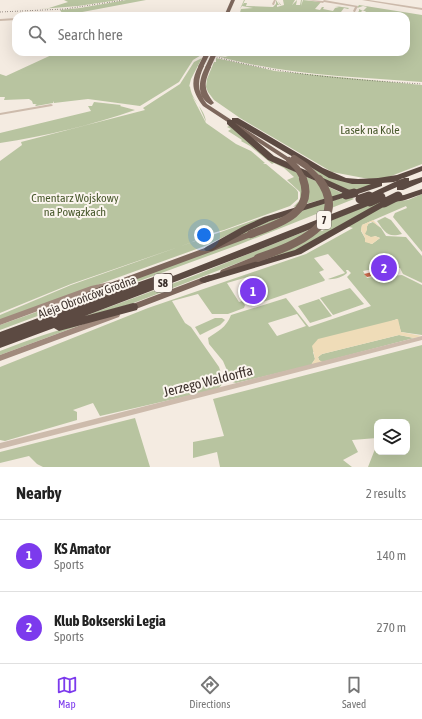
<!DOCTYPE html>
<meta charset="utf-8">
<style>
body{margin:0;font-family:"Asap Condensed",sans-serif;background:#f6f6f6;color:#222}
.controls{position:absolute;right:12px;bottom:12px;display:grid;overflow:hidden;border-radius:8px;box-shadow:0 4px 16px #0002}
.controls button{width:36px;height:36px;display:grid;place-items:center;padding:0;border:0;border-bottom:1px solid #e0e0e0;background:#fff;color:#222;font:20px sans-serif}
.you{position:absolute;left:204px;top:235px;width:14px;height:14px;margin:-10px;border:3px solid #fff;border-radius:50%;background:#1a73e8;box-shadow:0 0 0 6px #1a73e833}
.badge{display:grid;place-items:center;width:26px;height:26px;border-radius:50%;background:#7c3aed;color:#fff;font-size:13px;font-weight:700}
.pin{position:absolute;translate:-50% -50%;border:2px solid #fff;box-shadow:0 1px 4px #0006}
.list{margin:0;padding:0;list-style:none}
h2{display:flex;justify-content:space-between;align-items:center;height:52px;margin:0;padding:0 16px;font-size:17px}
h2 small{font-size:13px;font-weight:400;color:#767676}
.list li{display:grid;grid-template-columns:26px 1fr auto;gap:12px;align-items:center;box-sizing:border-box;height:72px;padding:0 16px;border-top:1px solid #e0e0e0}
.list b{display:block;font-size:15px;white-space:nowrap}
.list p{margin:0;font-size:13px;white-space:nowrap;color:#767676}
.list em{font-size:13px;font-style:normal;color:#767676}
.icon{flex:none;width:22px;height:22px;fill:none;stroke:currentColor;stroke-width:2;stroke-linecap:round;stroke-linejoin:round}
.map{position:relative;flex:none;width:422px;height:467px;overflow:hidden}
.search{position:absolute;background:#fff;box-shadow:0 4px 16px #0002;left:12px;right:12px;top:12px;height:44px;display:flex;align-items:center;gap:10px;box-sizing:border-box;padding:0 14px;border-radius:12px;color:#767676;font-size:15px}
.sheet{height:196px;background:#fff}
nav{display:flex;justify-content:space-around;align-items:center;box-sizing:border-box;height:56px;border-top:1px solid #e0e0e0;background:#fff;font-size:11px;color:#767676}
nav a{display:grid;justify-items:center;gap:2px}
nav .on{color:#7c3aed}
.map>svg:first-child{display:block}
.green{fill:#b8c4a0;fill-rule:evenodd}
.sand{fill:#efdcb8}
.building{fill:#c8694b}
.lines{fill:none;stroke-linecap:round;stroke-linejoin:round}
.street{fill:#cdbbac;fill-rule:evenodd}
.secondary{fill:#a18a7d;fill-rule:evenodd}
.primary{fill:#7d675c;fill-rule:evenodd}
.highway{fill:#5c4a42;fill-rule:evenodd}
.rail{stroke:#3b302b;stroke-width:1;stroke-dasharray:0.5 2;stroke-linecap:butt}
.primary-bridge-far2{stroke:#7d675c;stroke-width:5}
.primary-bridge-far1{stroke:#7d675c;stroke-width:6}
.primary-bridge{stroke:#7d675c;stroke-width:8}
.highway-bridge{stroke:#5c4a42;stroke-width:9}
.labels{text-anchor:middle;stroke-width:4;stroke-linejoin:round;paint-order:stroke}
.shield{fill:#fbf5ee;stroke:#756b66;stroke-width:1}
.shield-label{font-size:11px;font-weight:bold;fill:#3b302b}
.park-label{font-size:12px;fill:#4a5a2e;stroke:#fbf5ee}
.street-label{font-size:12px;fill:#3b302b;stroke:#fbf5ee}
.near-street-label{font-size:14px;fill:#3b302b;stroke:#fbf5ee}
</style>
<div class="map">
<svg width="422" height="467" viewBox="0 0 422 467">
<rect width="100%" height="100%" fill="#f4ebe1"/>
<path class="green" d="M64,0H119L78,6L40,9L49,8L68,2Z
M126,0H146L77,13H62L60,10L80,8Z
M244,0H245L242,6L244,3H247L246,6L273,7L276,4V0L279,5H277V7L284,5H280L278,1L281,5H284L283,0H295L292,5L297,0L296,5H300L301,0H299H302L301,6L303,0L321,2L315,9L320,10L322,7H324L323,9L333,11L335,8L339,7L335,6L349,8L348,9L344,8L341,12L364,16H239L241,9L253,8L242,6L240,9Z
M359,5L422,15V82C354,77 284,75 217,56L228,57L214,52H406V16H369L370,13L365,12L366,11H361L363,13L362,14L358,12L359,11V9L363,11L367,7L363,6L357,8Z
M58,52H196L203,54L193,60L179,82L140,106L88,99L54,103L53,101V103L36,106L35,105L37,104H33L32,101L29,99L4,100L5,97H0V74L6,76Z
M202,58L191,79L189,87L190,86C191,100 205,109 206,122L199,106L192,96L206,123L236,144L251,151L265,163L263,164H266L296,189L298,192V199L290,206L224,230L209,234L190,243L71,284L0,313V161L22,145L21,142L145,110L143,108L180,84L194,62Z
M216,58L275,71L422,85V164L386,178L369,179L332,172L240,118L214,100L208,92L206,87L207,79L214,62H216Z
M94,102L121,105L120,106L135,110C92,125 46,136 0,143V133L91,111L88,106H92Z
M228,125L287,168L344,194L293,207L300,200V192L287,180L294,177L284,168L274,163L272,164L250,146L241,141L242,140L228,131L231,129L227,127L229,126Z
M312,168L329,176L378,183L350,192L324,180Z
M422,194V252L393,217L395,213L407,208L406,206L362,225L361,231L365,238V241L372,244L380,238L375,236L372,238L364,234L368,224L373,222L381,228L386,236L406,237L422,256V283L403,274L400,268H388L381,258L373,259L378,268L363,271L367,278L390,274L392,276L402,275L422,285V335L401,332L397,319L313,352L315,359L311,365L236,383L232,382L223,361L209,344L208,338C218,331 226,328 231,315L286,298L309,327L371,306L347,277L351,273L348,270H346L347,273C343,277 333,280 328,279L345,273L328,254L314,258L324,270L319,272L325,280L324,281L251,306L246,300H249L251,302L266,297L251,276L227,283L239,302L242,301L245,305L244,308L228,314H212L198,294L172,301L185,323L191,327L219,367L224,382L218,389L100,416L93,403L73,410L77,412V420L5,441L0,440V367L148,308L306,254L353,228L346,226L389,202L408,200ZM297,314L306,326L277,336L268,323Z
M349,196L354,199L238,245L82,302L288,213Z
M375,202L380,203L294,251L273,258L256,256L131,304L77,319L193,276L316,227L322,231L327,228L323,224Z
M269,215L205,246L0,320V315L71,285Z
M385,217L391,220L402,234C387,238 385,232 377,221Z
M350,288L364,304L333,315L320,298Z
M84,295L59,308L0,330V325Z
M319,299L332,316L310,323L298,306Z
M215,318H222L225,320L220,325L200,335L195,327Z
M86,323L0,355V351C28,340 56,330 86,323Z
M399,335L414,338L322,362L319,360L318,357L322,354Z
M422,345V467H368L377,444V452H407V422H377V438L352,440L358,452L343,460L352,467H220L217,452L193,458V442L224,436L213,399Z
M135,418L150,467H43L37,464L29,456L0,463V452Z"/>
<path class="sand" d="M373,220L381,228L373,222H370L367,226V230L365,234L371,237L375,236L380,238L372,244L365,242V238L361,230L362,225Z
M398,319L401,332L422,336L414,338L399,335L322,354L318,357L319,360L322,362L311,365L315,359L312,346L318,339Z"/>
<path class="building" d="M379,258L382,259L390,269L388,270L390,273L367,277L364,274L372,272L371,269L379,268L373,260Z"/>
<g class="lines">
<path class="street" d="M274,0H276L274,5H273L272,4Z
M308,0L323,1L324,0L358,6L355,12H354L353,11L355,7L324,2L323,3Z
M362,0H369L422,8V10Z
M16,18V20L0,21V19Z
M51,104L53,105L52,106L0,115V113Z
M422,336V340L0,449V443Z"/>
<path class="secondary" d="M109,282L112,283L113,285L112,287L95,290L0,325V319L91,286Z
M116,312L119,313L120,315L119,317L0,361V355Z"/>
<path class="primary" d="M231,0H235L228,16H224Z
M199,65L204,66C197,81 197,91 207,104L291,159L292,160L291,161H287L203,106C192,91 190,82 199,65Z
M206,66L211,67C204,83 203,89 214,103L211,105C195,97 199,78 206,66Z
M251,231L255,234L254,236L121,285H115L114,283L115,281Z
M258,255L262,258L261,260L227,274H221L220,272L221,270Z
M209,275L212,276L213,278L212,280L136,309H130L128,307L130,305Z"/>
<path class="highway" d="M232,118H238L245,122L323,168L346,178L358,179L378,178L397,175L422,166V171L394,182L382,183V186L358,194L357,197L349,196L270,221L248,231L212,251H206L204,249L206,247L242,227L264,217L343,193L268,160L227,124V120H232ZM235,123L329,178L352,184H371L352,191L274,156Z
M422,177V182L403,190H397V187L372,198L369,199L365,196L403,178H409V181Z
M422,189V194C413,197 395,206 387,199L388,197L404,195Z
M370,199L373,200L374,202L373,204L256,251L85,316L133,303L137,304L138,307L137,310L59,331L54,328L0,348V332L68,307L65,304L66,301L115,281H121L123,283L121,285L88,300L165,273H171L173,276Z
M384,200L388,203L387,205L301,254L204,283L201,282L199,280L201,278L295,250Z"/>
<path class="rail" d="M0,12L65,9L124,0
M60,13L86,16
M200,52C272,75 347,79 422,84"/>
<path class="primary-bridge-far2" d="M201,66L208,52
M208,67L215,52"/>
<path class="primary-bridge-far1" d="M294,158L306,166L320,180
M289,160L297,168L304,180"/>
<path class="primary-bridge" d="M251,234C275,225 316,214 303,179
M258,258C291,246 353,225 319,179"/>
<path class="highway-bridge" d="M346,195L354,193
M360,199L369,196
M370,202L381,197
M384,203L398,196"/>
</g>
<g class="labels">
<g class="shield">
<rect x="317" y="211" width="14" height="18" rx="3"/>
<rect x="154" y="274" width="18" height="18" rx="3"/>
</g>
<g class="shield-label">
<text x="324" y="224">7</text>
<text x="163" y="287">S8</text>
</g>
<g class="park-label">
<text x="370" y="134">Lasek na Kole</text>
<text x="75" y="202">Cmentarz Wojskowy<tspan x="75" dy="14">na Powązkach</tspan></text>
</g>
<g class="street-label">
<text transform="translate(87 297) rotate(-20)" y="4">Aleja Obrońców Grodna</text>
</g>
<g class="near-street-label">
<text transform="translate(208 381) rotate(-14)" y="5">Jerzego Waldorffa</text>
</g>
</g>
</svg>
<div class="controls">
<button><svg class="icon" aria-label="layers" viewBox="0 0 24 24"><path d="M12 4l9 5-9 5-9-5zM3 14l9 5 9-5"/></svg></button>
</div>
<div class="you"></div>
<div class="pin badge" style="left:253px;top:291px">1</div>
<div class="pin badge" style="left:384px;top:268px">2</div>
<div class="search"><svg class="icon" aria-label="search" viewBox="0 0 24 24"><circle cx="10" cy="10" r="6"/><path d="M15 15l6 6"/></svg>Search here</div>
</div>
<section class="sheet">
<h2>Nearby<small>2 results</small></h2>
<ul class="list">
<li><span class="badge">1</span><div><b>KS Amator</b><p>Sports</p></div><em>140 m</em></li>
<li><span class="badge">2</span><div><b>Klub Bokserski Legia</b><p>Sports</p></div><em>270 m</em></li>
</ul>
</section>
<nav>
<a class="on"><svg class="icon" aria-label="map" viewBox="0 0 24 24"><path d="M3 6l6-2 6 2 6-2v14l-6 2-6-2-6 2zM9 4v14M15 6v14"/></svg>Map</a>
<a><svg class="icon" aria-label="directions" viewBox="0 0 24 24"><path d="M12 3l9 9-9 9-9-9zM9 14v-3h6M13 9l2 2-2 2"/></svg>Directions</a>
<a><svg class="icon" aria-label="saved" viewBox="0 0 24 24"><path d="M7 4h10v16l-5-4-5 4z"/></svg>Saved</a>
</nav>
